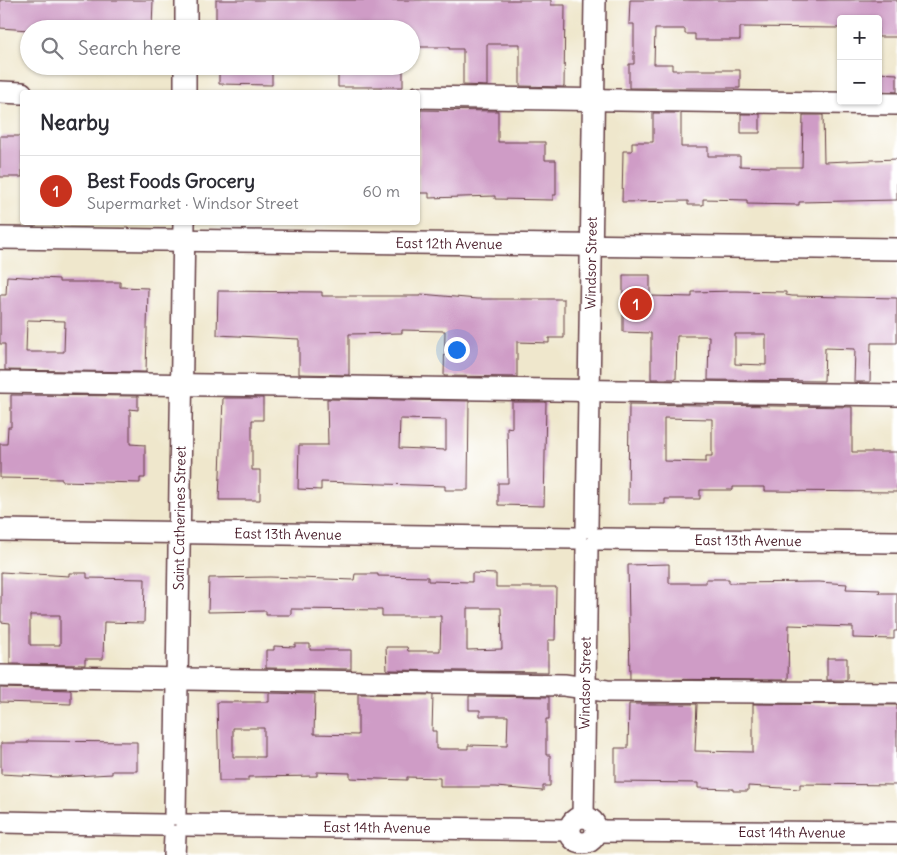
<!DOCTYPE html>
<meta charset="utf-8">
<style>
body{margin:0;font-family:Delius,sans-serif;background:#f2f2f3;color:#2b2b33}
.controls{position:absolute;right:15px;top:15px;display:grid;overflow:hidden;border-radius:5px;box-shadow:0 1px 4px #0004}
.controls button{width:45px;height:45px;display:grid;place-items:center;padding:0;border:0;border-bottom:1px solid #e1e1e2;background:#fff;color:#2b2b33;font:25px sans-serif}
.you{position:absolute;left:456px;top:349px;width:18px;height:18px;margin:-12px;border:4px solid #fff;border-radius:50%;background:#1a73e8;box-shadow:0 0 0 8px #1a73e833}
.badge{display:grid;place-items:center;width:32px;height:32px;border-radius:50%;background:#c8321e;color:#fff;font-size:16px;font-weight:700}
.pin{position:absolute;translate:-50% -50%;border:2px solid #fff;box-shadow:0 1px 5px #0006}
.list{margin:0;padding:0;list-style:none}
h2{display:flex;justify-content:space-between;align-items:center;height:65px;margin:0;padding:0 20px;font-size:21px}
h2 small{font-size:16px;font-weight:400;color:#7c7c81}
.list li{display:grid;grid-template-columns:32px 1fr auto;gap:15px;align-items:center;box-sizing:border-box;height:70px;padding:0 20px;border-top:1px solid #e1e1e2}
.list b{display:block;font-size:19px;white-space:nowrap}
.list p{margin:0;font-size:16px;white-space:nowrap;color:#7c7c81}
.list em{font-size:16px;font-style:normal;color:#7c7c81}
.icon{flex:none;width:28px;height:28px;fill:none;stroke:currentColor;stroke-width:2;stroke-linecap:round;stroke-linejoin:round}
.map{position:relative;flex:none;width:897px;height:855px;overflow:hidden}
.search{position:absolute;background:#fff;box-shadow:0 1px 4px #0004;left:20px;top:20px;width:400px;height:55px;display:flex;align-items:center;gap:12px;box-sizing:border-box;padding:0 18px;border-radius:28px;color:#7c7c81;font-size:19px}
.panel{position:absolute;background:#fff;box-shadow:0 1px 4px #0004;left:20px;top:90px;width:400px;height:135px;border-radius:5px}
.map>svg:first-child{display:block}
.building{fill:#cf9cc6;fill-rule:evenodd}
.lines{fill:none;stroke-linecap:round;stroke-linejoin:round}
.minor-casing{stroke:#633d43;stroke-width:24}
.minor{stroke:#fff;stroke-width:21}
.labels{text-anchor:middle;stroke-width:4.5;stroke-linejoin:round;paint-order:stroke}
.street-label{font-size:14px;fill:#4a1f2b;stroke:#fff}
</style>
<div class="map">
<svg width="897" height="855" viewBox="0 0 897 855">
<rect width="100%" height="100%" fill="#fff"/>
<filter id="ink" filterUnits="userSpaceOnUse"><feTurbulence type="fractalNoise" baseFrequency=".02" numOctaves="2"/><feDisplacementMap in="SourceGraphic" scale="10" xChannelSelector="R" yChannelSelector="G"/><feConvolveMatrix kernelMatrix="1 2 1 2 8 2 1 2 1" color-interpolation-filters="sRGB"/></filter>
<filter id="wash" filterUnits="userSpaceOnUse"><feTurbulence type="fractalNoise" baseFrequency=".0096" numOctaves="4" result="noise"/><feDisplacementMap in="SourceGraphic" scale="20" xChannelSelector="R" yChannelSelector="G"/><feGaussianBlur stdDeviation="1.12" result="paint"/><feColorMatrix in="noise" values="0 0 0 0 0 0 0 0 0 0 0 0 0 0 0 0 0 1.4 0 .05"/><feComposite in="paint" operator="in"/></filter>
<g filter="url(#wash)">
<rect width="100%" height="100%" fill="#efe7cc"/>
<g id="blocks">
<path class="building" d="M0,0H153L152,29L29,30L0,28Z
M216,0H551V5H565L564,87L520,86V44H487V86L463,85V49H449V47H411V29H216Z
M630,0H897V37H878V19H841V28L740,27V40H695V34H685V29H655L654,64H672V70H740V88H629V64H634V24H629Z
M219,66H272V85L219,84Z
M338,66H403V87H338Z
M878,73L897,74V92L878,91Z
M420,110L498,111V142H545V160H556V195H553V200L495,199V196L429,198V193H419Z
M653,113H681V147H708V156H740V166L767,167H802L803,115H823L824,162L897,159V200L799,202V205L747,204V200L703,199V205H688V201L622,202L623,151H632V142H653Z
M741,114H760V133H741Z
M0,136H22V177H0Z
M623,275H650V296L692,297V292L735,291L786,292V295L792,296L897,298V343H871L870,382H854L855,349L825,348L824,381L708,380L709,336H677L676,379H651V333L623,332ZM735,334H766V365L735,364Z
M7,276L59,279V282H120V287L148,288L146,372L5,370V344H0V295H6ZM27,320L65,321L64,352H26Z
M218,291L322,292V296H421V294L477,299H564V338H549V343L517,342V377L444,376L445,331L402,330V333L349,334V375L299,374V339L217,335Z
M11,395L138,396V410L130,409V444L145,445V478H140V483L62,481V479L0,478V444H7L8,427H11Z
M223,398H263V420H252V470H260V500H219Z
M327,399L469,401L468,490H445V486L321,482V490L298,489L299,445H328ZM400,419L446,420V450L399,448Z
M512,402H546L544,506L498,505V483H508L507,427L512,428Z
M629,404L852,407V452H897V492L765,491V487H733V490H700V499H665V504H628ZM664,418L712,419V456H706V462L664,461Z
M669,564V583H706V579H729V583L819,582L847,584L846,589L880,590L879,593H897V631H894V639L853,638V627L789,625L788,680L630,679L628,565Z
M1,572L69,576V573H87V578L145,579L144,623L104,622L103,659H85V665L10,664V623L1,622ZM30,615H60V645H30Z
M472,573L496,574V587H556L555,640H548V672L387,670L386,647H407L408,651H440L441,616H382V610L291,609V615H266V611L208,612L209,578L270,577L354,580L355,574H378V576L428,577V581L472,582ZM467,608H501L502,649L467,650Z
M295,644H310V650H351V669L266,668V650H274V646L295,647Z
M827,658H847V680H827Z
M0,688L71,690V704L0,702Z
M269,693L315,694L314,734L358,735V694L433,695L432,731H436V749H468V745L507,746L508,716H480V710H469V696L549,697V719H546V755H550V786H543V791L496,787H440V778L407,777V780L350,778V773L317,772V776L248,777V781H219L217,702H269ZM233,728H264V757H233Z
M629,704H697L695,751L753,752V704L897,705V785L800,784V789L748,786V791H733V789L698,788V783L615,782V748H628Z
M28,741L137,742V771H112V774L57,777L1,774V743H28Z"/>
</g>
</g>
<g filter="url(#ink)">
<use href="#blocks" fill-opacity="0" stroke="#633d43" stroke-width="1"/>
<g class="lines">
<g class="minor-casing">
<g id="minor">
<path d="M186,29V0"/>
<path d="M0,92L22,93"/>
<path d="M185,92V66"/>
<path d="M418,97L897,104"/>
<path id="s1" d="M0,238L897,249"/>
<path d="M0,382L897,395"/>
<path id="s2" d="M587,527L595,0"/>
<path id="s3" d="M0,530L576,538"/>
<path id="s4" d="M598,539L897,542"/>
<path d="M0,676L564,685L607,691L897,693"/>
<path id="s5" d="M175,814L184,222"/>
<circle cx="583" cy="830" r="13"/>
<path id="s6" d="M583,817L587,549"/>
<path d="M0,822L163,825"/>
<path id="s7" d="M186,825L569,830"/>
<path id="s8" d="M597,831L897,833"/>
<path d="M174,855L175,836"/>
</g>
</g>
<use href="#minor" class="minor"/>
</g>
</g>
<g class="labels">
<g class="street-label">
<text dy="5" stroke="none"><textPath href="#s1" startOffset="449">East 12th Avenue</textPath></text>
<text dy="5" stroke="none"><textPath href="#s2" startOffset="264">Windsor Street</textPath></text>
<text dy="5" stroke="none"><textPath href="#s5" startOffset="296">Saint Catherines Street</textPath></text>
<text dy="5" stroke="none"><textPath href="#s3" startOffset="288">East 13th Avenue</textPath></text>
<text dy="5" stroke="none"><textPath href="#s4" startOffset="150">East 13th Avenue</textPath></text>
<text dy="5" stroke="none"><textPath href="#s6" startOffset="134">Windsor Street</textPath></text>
<text dy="5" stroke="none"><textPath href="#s7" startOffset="191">East 14th Avenue</textPath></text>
<text dy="5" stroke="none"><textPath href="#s8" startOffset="195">East 14th Avenue</textPath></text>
</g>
</g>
</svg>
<div class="controls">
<button>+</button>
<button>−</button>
</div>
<div class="you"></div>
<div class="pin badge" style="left:636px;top:304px">1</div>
<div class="search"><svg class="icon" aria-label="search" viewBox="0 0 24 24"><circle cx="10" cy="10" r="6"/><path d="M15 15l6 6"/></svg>Search here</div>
<section class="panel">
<h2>Nearby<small></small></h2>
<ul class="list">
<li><span class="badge">1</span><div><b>Best Foods Grocery</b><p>Supermarket · Windsor Street</p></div><em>60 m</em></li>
</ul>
</section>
</div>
